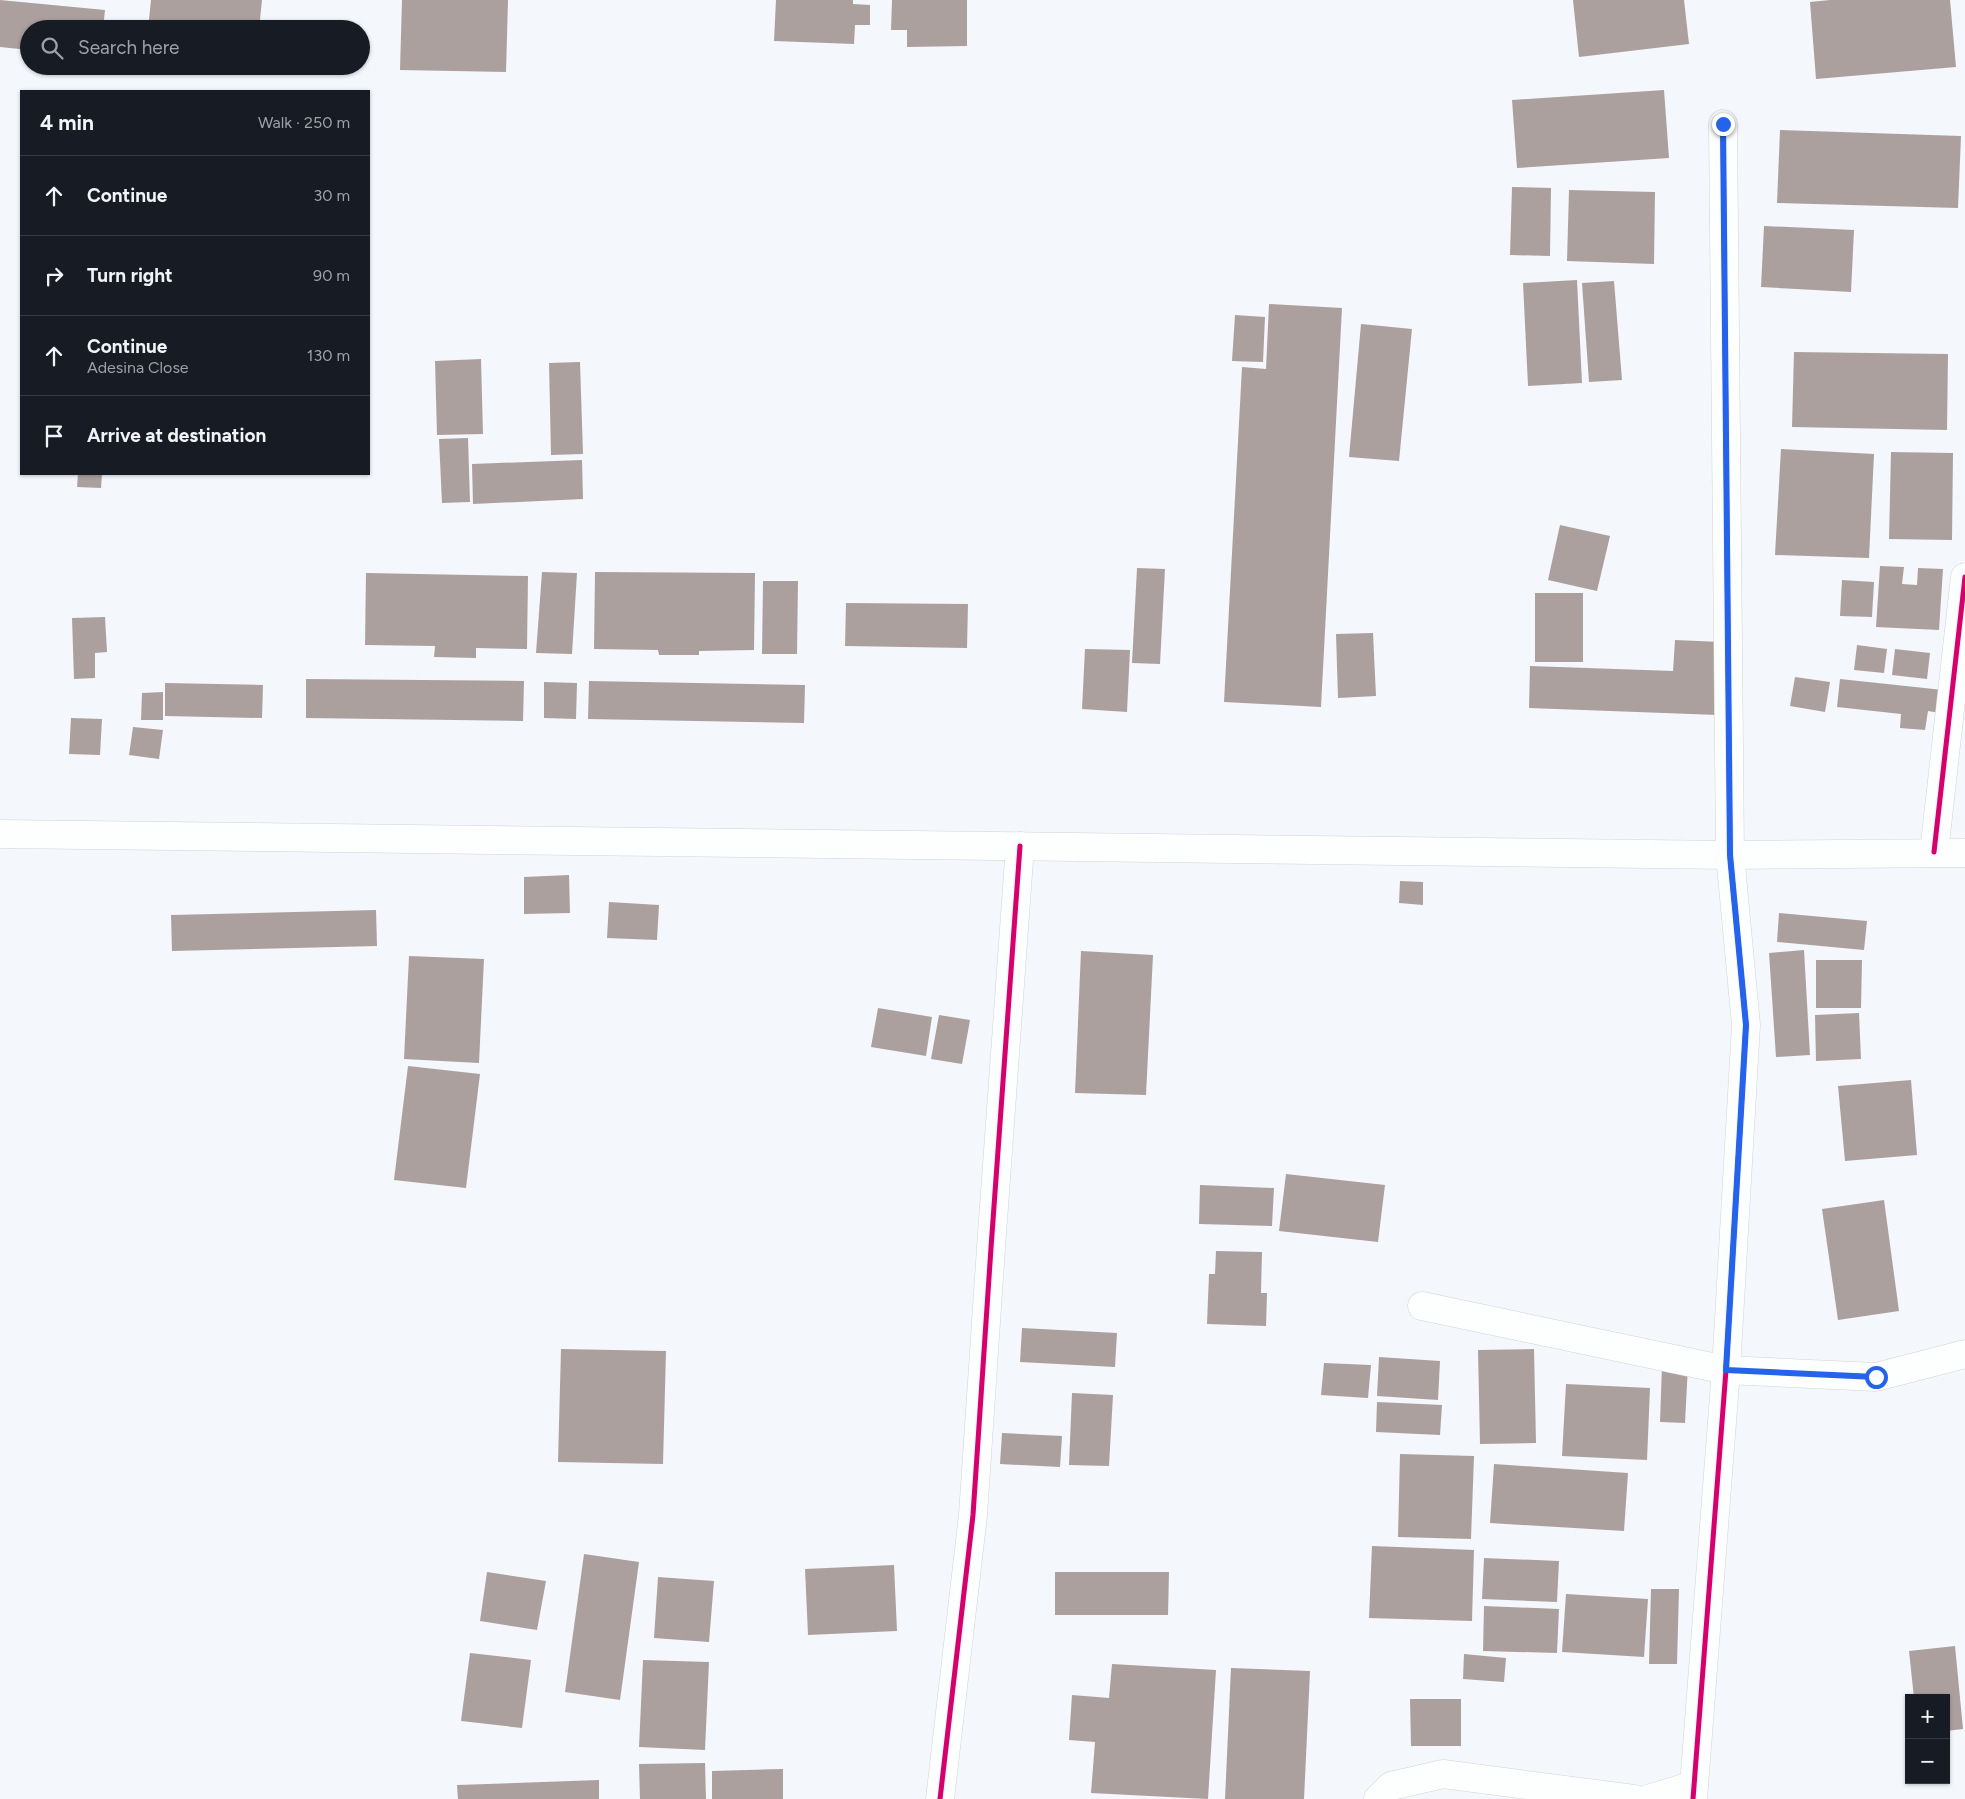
<!DOCTYPE html>
<meta charset="utf-8">
<style>
body{margin:0;font-family:Figtree,sans-serif;background:#242831;color:#f1f3f6}
.controls{position:absolute;right:15px;bottom:15px;display:grid;overflow:hidden;border-radius:0px;box-shadow:0 1px 4px #0004}
.controls button{width:45px;height:45px;display:grid;place-items:center;padding:0;border:0;border-bottom:1px solid #363941;background:#171b24;color:#f1f3f6;font:25px sans-serif}
.stop{position:absolute;width:15px;height:15px;margin:-11px;border:4px solid #2563eb;border-radius:50%;background:#fff}
.stop.end{background:#2563eb;border-color:#fff;box-shadow:0 1px 5px #0008}
.list{margin:0;padding:0;list-style:none}
h2{display:flex;justify-content:space-between;align-items:center;height:65px;margin:0;padding:0 20px;font-size:21px}
h2 small{font-size:16px;font-weight:400;color:#9ea1a6}
.list li{display:grid;grid-template-columns:32px 1fr auto;gap:15px;align-items:center;box-sizing:border-box;height:80px;padding:0 20px;border-top:1px solid #363941}
.list b{display:block;font-size:19px;white-space:nowrap}
.list p{margin:0;font-size:16px;white-space:nowrap;color:#9ea1a6}
.list em{font-size:16px;font-style:normal;color:#9ea1a6}
.icon{flex:none;width:28px;height:28px;fill:none;stroke:currentColor;stroke-width:2;stroke-linecap:round;stroke-linejoin:round}
.map{position:relative;flex:none;width:1965px;height:1799px;overflow:hidden}
.search{position:absolute;background:#171b24;box-shadow:0 1px 4px #0004;left:20px;top:20px;width:350px;height:55px;display:flex;align-items:center;gap:12px;box-sizing:border-box;padding:0 18px;border-radius:28px;color:#9ea1a6;font-size:19px}
.panel{position:absolute;background:#171b24;box-shadow:0 1px 4px #0004;left:20px;top:90px;width:350px;height:385px;border-radius:0px}
.map>svg:first-child{display:block}
.building{fill:#aca09e}
.lines{fill:none;stroke-linecap:round;stroke-linejoin:round}
.street-casing{stroke:#d1d3d7;stroke-width:29}
.secondary-casing{stroke:#d1d3d7;stroke-width:29}
.street{stroke:#fdfefe;stroke-width:28}
.secondary{stroke:#fdfefe;stroke-width:28}
.cycleway-casing{stroke:#f1f7fe;stroke-width:8}
.cycleway{stroke:#d6006c;stroke-width:5}
.route{stroke:#2563eb;stroke-width:6}
</style>
<div class="map">
<svg width="1965" height="1799" viewBox="0 0 1965 1799">
<rect width="100%" height="100%" fill="#f4f7fb"/>
<path class="building" d="M0,0L105,10L103,29H29V50L0,47Z
M151,0H262L259,29H148Z
M402,0H508L506,72L400,70Z
M776,0H853V4L870,5V25H855L854,44L774,41Z
M892,0H967V46L907,47V30H891Z
M1573,0H1684L1689,44L1579,57Z
M1830,0H1950L1956,67L1816,79L1810,2Z
M1664,90L1669,158L1517,168L1512,100Z
M1780,130L1961,136L1958,208L1777,203Z
M1512,187L1551,188L1550,256L1510,255Z
M1569,190L1655,192L1654,264L1567,261Z
M1764,226L1854,230L1851,292L1761,287Z
M1577,280L1582,383L1528,386L1523,283Z
M1614,281L1622,380L1589,382L1582,283Z
M1269,304L1342,308L1321,707L1224,702L1242,367L1266,369Z
M1235,315L1265,317L1263,362L1232,361Z
M1361,324L1412,329L1399,461L1349,457Z
M1794,352L1948,354L1947,430L1792,427Z
M481,359L483,434L437,435L435,361Z
M580,362L583,454L551,455L549,363Z
M468,438L470,502L442,503L439,439Z
M1781,449L1874,454L1869,558L1775,555Z
M1891,452L1953,453L1952,540L1889,539Z
M582,460L583,499L473,504L472,464Z
M78,474H102L101,488L77,487Z
M1560,525L1610,536L1597,591L1548,580Z
M1880,566L1904,567L1902,584L1917,585L1918,568L1943,569L1939,630L1876,627Z
M1137,568L1165,569L1160,664L1132,663Z
M542,572L577,573L572,654L536,653Z
M595,572L755,573L754,650L699,651V655H659L658,650L594,649Z
M366,573L528,576L527,649L476,648V658L434,657L435,646L365,645Z
M1842,580L1874,582L1872,617L1840,616Z
M763,581H798L797,654H762Z
M1535,593H1583V662H1535Z
M846,603L968,604L967,648L845,646Z
M105,617L107,652L95,653V678L74,679L72,618Z
M1373,633L1376,696L1338,698L1336,634Z
M1675,640L1721,642L1718,715L1529,708L1530,666L1673,671Z
M1857,645L1887,649L1884,673L1854,670Z
M1085,649L1130,650L1127,712L1082,709Z
M1895,649L1930,653L1927,679L1892,675Z
M1795,677L1830,682L1825,712L1790,706Z
M306,679L524,681L523,721L306,718Z
M1840,679L1943,690L1940,713L1928,711L1925,730L1900,728L1901,714L1837,707Z
M589,681L805,685L804,723L588,719Z
M544,682L577,683L576,719L544,718Z
M165,683L263,685L262,718L165,716Z
M163,692V720H141L142,693Z
M71,718L102,719L100,755L69,754Z
M133,727L163,730L159,759L129,755Z
M569,875L570,913L524,914V877Z
M1400,881L1423,882V905L1399,903Z
M609,902L659,905L657,940L607,938Z
M376,910L377,946L172,951L171,915Z
M1779,913L1867,921L1864,950L1777,942Z
M1804,950L1810,1055L1776,1057L1769,953Z
M1081,951L1153,955L1146,1095L1075,1093Z
M409,956L484,959L479,1063L404,1059Z
M1816,960H1862L1861,1008H1816Z
M878,1008L932,1017L926,1056L871,1047Z
M1859,1013L1861,1059L1816,1061L1815,1015Z
M939,1015L970,1020L962,1064L931,1059Z
M408,1066L480,1074L466,1188L394,1180Z
M1911,1080L1917,1155L1845,1161L1838,1086Z
M1286,1174L1385,1185L1378,1242L1279,1231Z
M1200,1185L1274,1188L1272,1226L1199,1224Z
M1884,1200L1899,1311L1838,1320L1822,1209Z
M1216,1251L1262,1252L1261,1293H1267L1266,1326L1207,1324L1209,1274H1215Z
M1022,1328L1117,1333L1115,1367L1020,1362Z
M561,1349L666,1351L663,1464L558,1462Z
M1534,1349L1536,1443L1480,1444L1478,1350Z
M1379,1357L1440,1361L1438,1400L1377,1396Z
M1324,1363L1371,1365L1368,1398L1321,1395Z
M1662,1365H1688L1685,1423L1660,1422Z
M1566,1384L1650,1388L1647,1460L1562,1456Z
M1072,1393L1113,1395L1109,1466L1069,1465Z
M1377,1402L1442,1405L1440,1435L1376,1432Z
M1002,1433L1062,1436L1060,1467L1000,1464Z
M1400,1454L1474,1456L1471,1539L1398,1537Z
M1494,1464L1628,1473L1624,1531L1490,1523Z
M1372,1546L1474,1550L1472,1621L1369,1618Z
M584,1554L639,1562L620,1700L565,1692Z
M1484,1558L1559,1561L1557,1602L1482,1599Z
M894,1565L897,1631L808,1635L805,1569Z
M487,1572L546,1581L537,1630L480,1621Z
M1055,1572H1169L1168,1615H1055Z
M658,1577L714,1581L709,1642L654,1638Z
M1651,1589H1679L1677,1664H1649Z
M1566,1594L1648,1599L1644,1657L1562,1652Z
M1484,1606L1559,1609L1557,1653L1483,1651Z
M1955,1646L1963,1729L1946,1731V1698H1914L1909,1651Z
M470,1653L531,1660L522,1728L461,1721Z
M1464,1654L1506,1658L1504,1682L1463,1679Z
M643,1660L709,1662L705,1750L639,1747Z
M1112,1664L1216,1670L1208,1799L1091,1793L1095,1742L1069,1740L1072,1695L1109,1698Z
M1231,1668L1310,1671L1304,1799H1225Z
M1410,1699H1461V1746H1411Z
M705,1763L706,1799H640L639,1764Z
M783,1769V1799H712V1771Z
M599,1780V1799H458L457,1785Z"/>
<g class="lines">
<g class="street-casing">
<path id="street" d="M1934,852L1965,577
M1422,1306L1726,1370L1876,1377L1965,1354
M940,1799L973,1515L991,1248L1020,846
M1378,1799L1391,1786L1443,1774L1634,1799
M1648,1799L1694,1785
M1693,1799L1726,1370L1746,1025L1730,855L1723,124"/>
</g>
<g class="secondary-casing">
<path id="secondary" d="M0,834L1730,855L1965,853"/>
</g>
<use href="#street" class="street"/>
<use href="#secondary" class="secondary"/>
<g class="cycleway-casing">
<path id="cycleway" d="M1934,852L1965,577
M940,1799L973,1515L991,1248L1020,846
M1693,1799L1726,1370L1746,1025L1730,855L1723,124"/>
</g>
<use href="#cycleway" class="cycleway"/>
</g>
<g class="lines">
<path class="route" d="M1723,124L1730,855L1746,1025L1726,1370L1876,1377"/>
</g>
</svg>
<div class="controls">
<button>+</button>
<button>−</button>
</div>
<div class="stop" style="left:1876px;top:1377px"></div>
<div class="stop end" style="left:1723px;top:124px"></div>
<div class="search"><svg class="icon" aria-label="search" viewBox="0 0 24 24"><circle cx="10" cy="10" r="6"/><path d="M15 15l6 6"/></svg>Search here</div>
<section class="panel">
<h2>4 min<small>Walk · 250 m</small></h2>
<ul class="list">
<li><svg class="icon" aria-label="ahead" viewBox="0 0 24 24"><path d="M12 20V5M6 11l6-6 6 6"/></svg><div><b>Continue</b></div><em>30 m</em></li>
<li><svg class="icon" aria-label="right" viewBox="0 0 24 24"><path d="M7 20v-9h11M14 6l5 5-5 5"/></svg><div><b>Turn right</b></div><em>90 m</em></li>
<li><svg class="icon" aria-label="ahead" viewBox="0 0 24 24"><path d="M12 20V5M6 11l6-6 6 6"/></svg><div><b>Continue</b><p>Adesina Close</p></div><em>130 m</em></li>
<li><svg class="icon" aria-label="arrive" viewBox="0 0 24 24"><path d="M6 21V4h12l-3 4 3 4H6"/></svg><div><b>Arrive at destination</b></div></li>
</ul>
</section>
</div>
